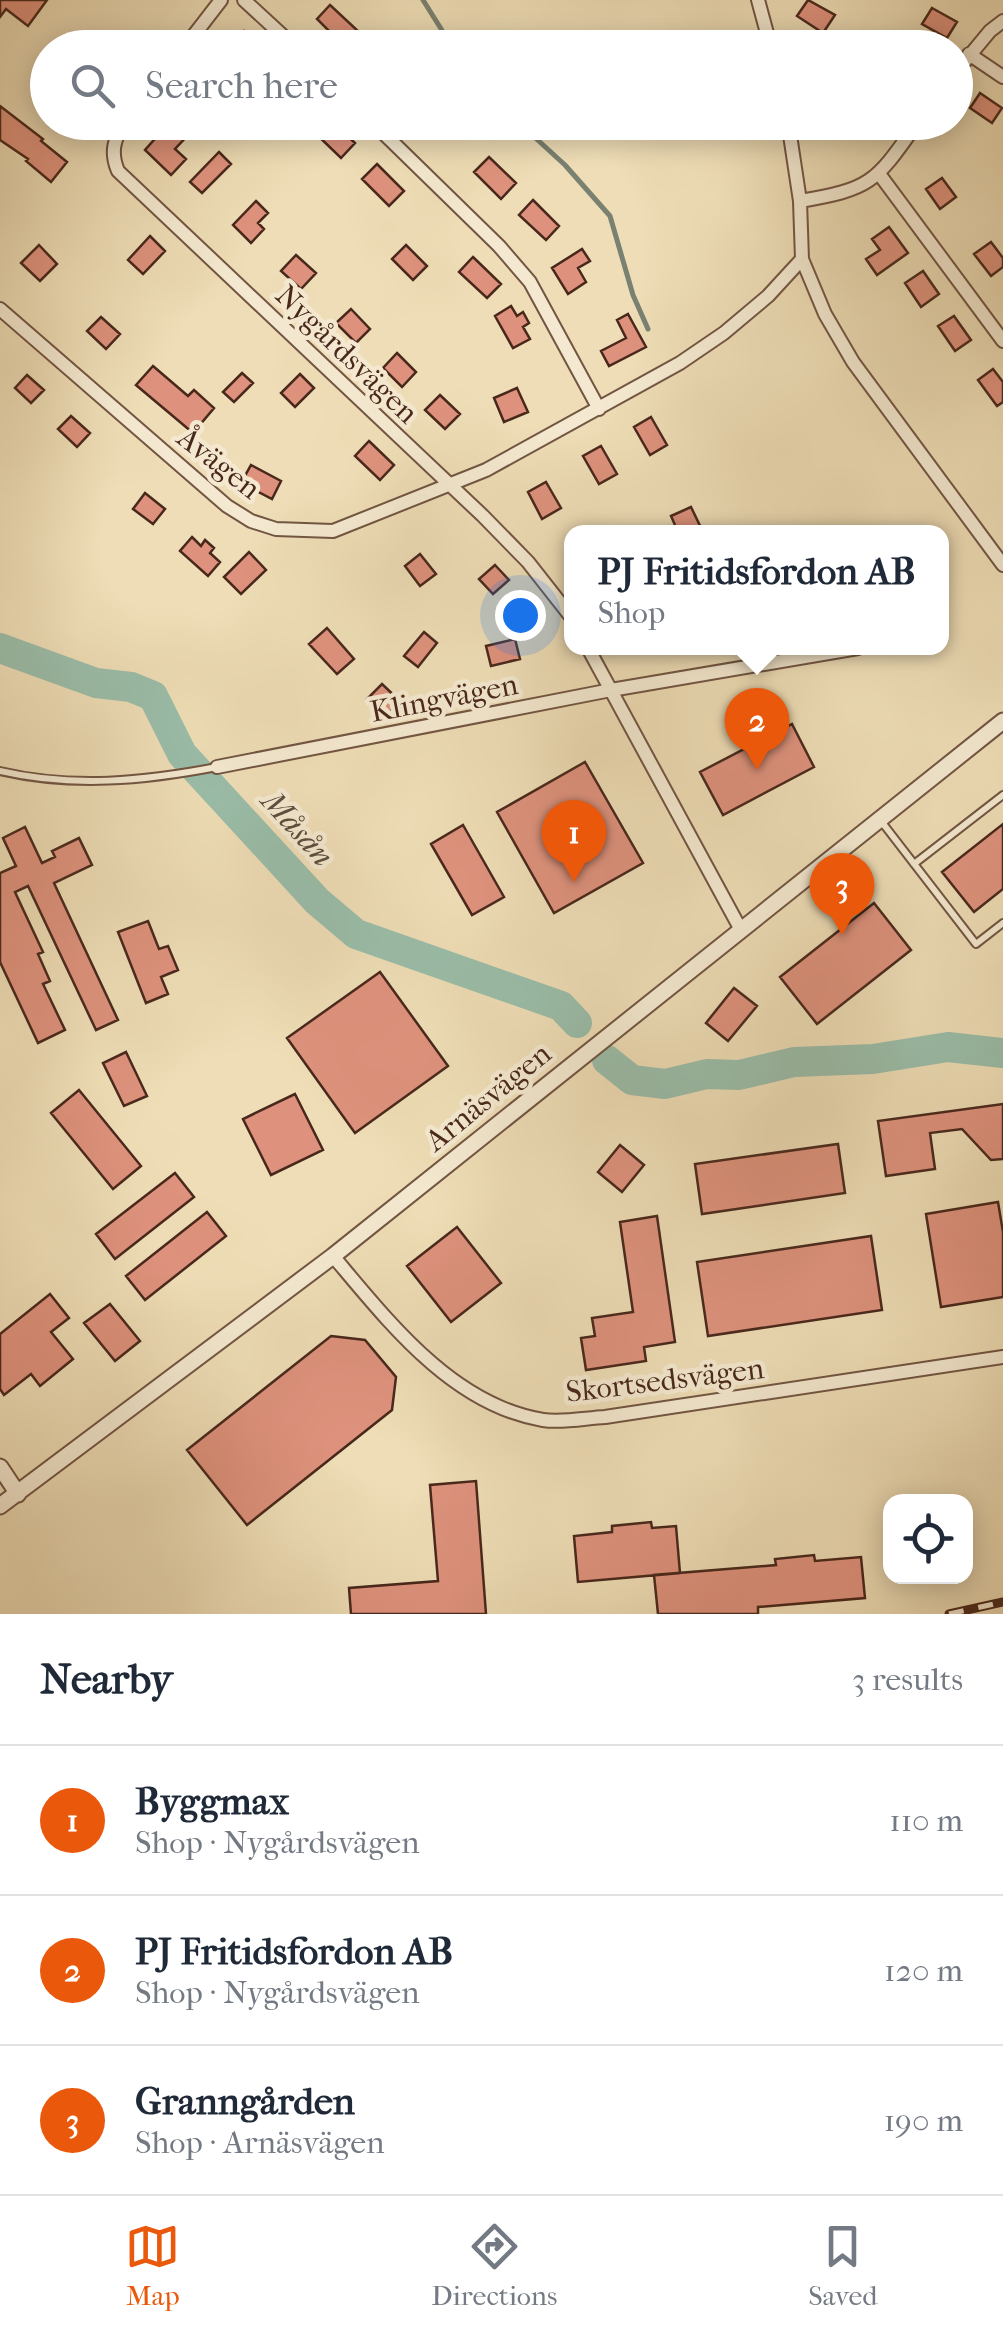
<!DOCTYPE html>
<meta charset="utf-8">
<style>
body{margin:0;font-family:"IM FELL French Canon",serif;background:#f2f2f3;color:#1f2937}
.controls{position:absolute;right:30px;bottom:30px;display:grid;overflow:hidden;border-radius:20px;box-shadow:0 5px 25px #0003}
.controls button{width:90px;height:90px;display:grid;place-items:center;padding:0;border:0;border-bottom:2px solid #e0e1e3;background:#fff;color:#1f2937;font:50px sans-serif}
.you{position:absolute;left:520px;top:615px;width:35px;height:35px;margin:-25px;border:8px solid #fff;border-radius:50%;background:#1a73e8;box-shadow:0 0 0 15px #1a73e833}
.badge{display:grid;place-items:center;width:65px;height:65px;border-radius:50%;background:#ea580c;color:#fff;font-size:32px;font-weight:700}
.pin{position:absolute;translate:-50% -82px;filter:drop-shadow(0 2px 5px #0008)}
.pin::after{content:'';position:absolute;top:52px;width:35px;height:30px;background:inherit;clip-path:polygon(0 0,100% 0,50% 100%)}
.popup{position:absolute;left:564px;top:525px;width:385px;height:130px;box-sizing:border-box;display:grid;place-content:center;border-radius:20px;background:#fff;filter:drop-shadow(0 2px 8px #0005);font-size:32px;white-space:nowrap;color:#747a83}
.popup b{font-size:38px;color:#1f2937}
.popup::after{content:'';position:absolute;left:50%;top:100%;margin-left:-20px;border:20px solid transparent;border-top-color:#fff}
.list{margin:0;padding:0;list-style:none}
h2{display:flex;justify-content:space-between;align-items:center;height:130px;margin:0;padding:0 40px;font-size:42px}
h2 small{font-size:32px;font-weight:400;color:#747a83}
.list li{display:grid;grid-template-columns:65px 1fr auto;gap:30px;align-items:center;box-sizing:border-box;height:150px;padding:0 40px;border-top:2px solid #e0e1e3}
.list b{display:block;font-size:38px;white-space:nowrap}
.list p{margin:0;font-size:32px;white-space:nowrap;color:#747a83}
.list em{font-size:32px;font-style:normal;color:#747a83}
.icon{flex:none;width:55px;height:55px;fill:none;stroke:currentColor;stroke-width:2;stroke-linecap:round;stroke-linejoin:round}
.map{position:relative;flex:none;width:1003px;height:1614px;overflow:hidden}
.search{position:absolute;background:#fff;box-shadow:0 5px 25px #0003;left:30px;right:30px;top:30px;height:110px;display:flex;align-items:center;gap:25px;box-sizing:border-box;padding:0 35px;border-radius:55px;color:#747a83;font-size:38px}
.sheet{height:580px;background:#fff}
nav{display:flex;justify-content:space-around;align-items:center;box-sizing:border-box;height:140px;border-top:2px solid #e0e1e3;background:#fff;font-size:28px;color:#747a83}
nav a{display:grid;justify-items:center;gap:5px}
nav .on{color:#ea580c}
.map>svg:first-child{display:block}
.lines{fill:none;stroke-linecap:round;stroke-linejoin:round}
.stream{stroke:#7a8171;stroke-width:5}
.river{stroke:#9abda9;stroke-width:30}
.building{fill:#de927d;stroke:#49281c;stroke-width:2.5}
.service-casing{stroke:#725542;stroke-width:10}
.minor-casing{stroke:#725542;stroke-width:16}
.tertiary-casing{stroke:#725542;stroke-width:19}
.service{stroke:#f4e9d0;stroke-width:6}
.minor{stroke:#f4e9d0;stroke-width:12}
.tertiary{stroke:#f4e9d0;stroke-width:15}
.rail-casing{stroke:#49281c;stroke-width:9}
.rail{stroke:#f4e9d0;stroke-width:5;stroke-dasharray:15;stroke-linecap:butt}
.labels{text-anchor:middle;stroke-width:9;stroke-linejoin:round;paint-order:stroke}
.street-label{font-size:30px;fill:#49281c;stroke:#f4e9d0}
.water-label{font-size:32px;font-style:italic;fill:#5d4d3f;stroke:#f4e9d0}
</style>
<div class="map">
<svg width="1003" height="1614" viewBox="0 0 1003 1614">
<rect width="100%" height="100%" fill="#eeddb6"/>
<filter id="stains"><feTurbulence type="fractalNoise" baseFrequency=".002" numOctaves="4"/><feColorMatrix values="0 0 0 0 .2 0 0 0 0 .09 0 0 0 0 .02 0 0 0 .5 -.17"/></filter>
<radialGradient id="worn" r=".72"><stop offset=".6" stop-color="#630" stop-opacity="0"/><stop offset="1" stop-color="#630" stop-opacity=".3"/></radialGradient>
<g class="lines">
<path class="stream" d="M423,0L453,48
M518,122L565,165L610,216L633,295L648,329"/>
<path class="river" d="M0,648L96,683L131,687L153,696L182,754L317,901L356,934L561,1006L577,1023
M607,1060L632,1080L665,1084L707,1074L739,1075L794,1062L873,1059L948,1047L1003,1053"/>
</g>
<path class="building" d="M0,0H47L28,26L6,9L0,17Z
M808,0L835,15L823,33L797,16Z
M330,5L358,31L344,46L317,19Z
M932,8L957,22L947,38L922,24Z
M244,31L259,45L229,48Z
M980,93L1002,108L992,123L970,108Z
M0,106L43,139L41,141L67,162L51,182L26,161L28,159L0,140Z
M170,122H176L189,134L175,149L186,159L171,175L145,150Z
M323,122H333L355,143L341,158L314,132Z
M219,152L231,164L202,193L190,182Z
M489,157L516,183L501,199L474,172Z
M377,164L404,191L389,206L362,179Z
M942,178L956,197L940,209L926,189Z
M533,200L559,226L546,240L519,215Z
M256,201L268,213L258,223L264,229L251,243L233,225Z
M889,227L908,253L877,275L866,259L880,250L872,239Z
M150,236L165,251L143,274L128,260Z
M991,242L1003,258V267L991,276L974,254Z
M39,245L57,264L40,281L21,263Z
M406,245L427,266L413,280L392,259Z
M582,249L590,261L578,268L586,282L568,294L552,268Z
M296,255L316,273L301,289L281,271Z
M473,257L501,284L487,298L459,272Z
M923,271L939,294L921,307L905,283Z
M511,306L517,316L523,312L529,323L523,327L530,339L513,348L495,316Z
M351,309L370,329L356,343L336,323Z
M628,314L646,347L609,366L601,351L626,338L617,320Z
M954,316L971,340L955,351L938,326Z
M101,317L120,334L106,349L87,331Z
M397,353L416,372L402,387L383,368Z
M153,366L188,396L194,390L214,408L193,433L136,385Z
M993,369L1003,382V402L997,406L978,380Z
M242,373L253,383L234,402L223,392Z
M300,374L314,388L295,407L281,393Z
M27,375L44,390L31,403L15,388Z
M517,388L528,412L504,422L494,398Z
M440,395L460,414L445,429L425,410Z
M71,416L90,433L77,447L58,429Z
M651,417L667,445L650,455L634,427Z
M369,441L394,465L380,480L355,456Z
M601,446L617,474L599,484L583,456Z
M251,465L281,481L272,499L241,483Z
M546,482L561,508L542,519L528,492Z
M145,493L165,509L153,524L133,509Z
M691,507L702,530L678,532L671,516Z
M192,537L201,546L205,540L214,548L210,553L220,562L208,576L180,551Z
M249,552L266,570L241,594L224,577Z
M420,554L436,574L420,586L405,566Z
M495,565L509,580L493,594L479,579Z
M327,628L354,659L337,674L309,644Z
M424,632L437,643L418,667L404,656Z
M515,639L520,659L491,666L486,646Z
M382,684L400,701L385,717L367,699Z
M792,724L814,767L723,815L700,772Z
M585,762L643,863L554,913L497,812Z
M1003,824V889L974,912L942,872Z
M463,825L504,897L472,915L431,844Z
M25,827L42,863L55,857L52,851L79,838L92,865L54,883L118,1020L96,1030L28,886L15,892L43,952L38,954L50,981L43,984L65,1030L38,1043L0,962V873L16,866L3,838Z
M874,903L911,950L817,1024L780,977Z
M148,921L159,949L168,946L178,970L161,977L168,994L146,1003L118,932Z
M380,972L448,1066L355,1133L287,1038Z
M734,988L757,1006L728,1041L706,1023Z
M126,1052L147,1096L124,1106L103,1063Z
M79,1090L141,1166L113,1189L51,1113Z
M295,1094L323,1150L271,1175L243,1119Z
M1003,1104V1159L991,1160L962,1129L930,1133L935,1169L886,1176L878,1121Z
M838,1144L845,1193L702,1214L695,1164Z
M620,1145L644,1165L622,1192L598,1172Z
M175,1173L194,1197L115,1259L96,1234Z
M998,1202L1003,1232V1297L941,1307L926,1214Z
M207,1212L226,1236L145,1300L126,1276Z
M657,1216L675,1342L644,1347L646,1361L586,1370L581,1338L595,1336L592,1318L633,1312L620,1222Z
M457,1227L501,1283L451,1322L407,1266Z
M871,1236L882,1310L708,1336L697,1262Z
M50,1294L69,1318L51,1332L73,1359L40,1386L31,1374L4,1395L0,1389V1334Z
M110,1304L140,1341L115,1361L84,1323Z
M331,1336L365,1340L396,1377L392,1410L247,1525L187,1450Z
M476,1481L486,1614H351L349,1588L438,1581L430,1485Z
M651,1522L652,1528L676,1526L680,1573L578,1582L574,1536L612,1532V1526Z
M814,1555L815,1561L861,1557L865,1598L758,1607V1614H658L654,1575L776,1565L775,1559Z"/>
<g class="lines">
<g class="service-casing">
<path id="service" d="M0,771C73,788 144,781 217,767
M881,821L976,944L1003,923
M914,864L1003,795"/>
</g>
<g class="minor-casing">
<path id="minor" d="M244,0L296,48
M758,0L771,48
M184,48L221,0
M969,54L1003,77
M956,72L990,31L1003,21
M125,122C114,139 110,152 118,171L483,516L528,562L572,618
M372,122L499,246L530,282L599,409
M788,122L800,201L802,259L825,314L853,362L1003,565
M880,175L1003,341
M800,201C873,189 876,181 918,122
M0,309L227,506L251,521L276,529L333,531L486,470L680,363L724,333L768,296L802,259
M588,648L741,930
M217,767L611,690L858,648
M333,1256C388,1321 452,1405 543,1420C562,1423 586,1418 605,1417L1003,1357"/>
</g>
<g class="tertiary-casing">
<path id="tertiary" d="M0,1467L18,1494
M0,1506L333,1256L1003,721"/>
</g>
<use href="#service" class="service"/>
<use href="#minor" class="minor"/>
<use href="#tertiary" class="tertiary"/>
<g class="rail-casing">
<path id="rail" d="M949,1614L1003,1602"/>
</g>
<use href="#rail" class="rail"/>
</g>
<g class="labels">
<g class="street-label">
<text transform="translate(347 354) rotate(44)" y="10">Nygårdsvägen</text>
<text transform="translate(219 463) rotate(38)" y="10">Åvägen</text>
<text transform="translate(444 698) rotate(-11)" y="10">Klingvägen</text>
<text transform="translate(488 1097) rotate(-39)" y="10">Arnäsvägen</text>
<text transform="translate(665 1380) rotate(-7)" y="10">Skortsedsvägen</text>
</g>
<g class="water-label">
<text transform="translate(298 828) rotate(48)" y="11">Måsån</text>
</g>
</g>
<rect width="100%" height="100%" filter="url(#stains)"/>
<rect width="100%" height="100%" fill="url(#worn)"/>
</svg>
<div class="controls">
<button><svg class="icon" aria-label="locate" viewBox="0 0 24 24"><circle cx="12" cy="12" r="6"/><path d="M12 2v4M12 18v4M2 12h4M18 12h4"/></svg></button>
</div>
<div class="you"></div>
<div class="pin badge" style="left:574px;top:882px">1</div>
<div class="pin badge" style="left:757px;top:770px">2</div>
<div class="popup"><b>PJ Fritidsfordon AB</b>Shop</div>
<div class="pin badge" style="left:842px;top:935px">3</div>
<div class="search"><svg class="icon" aria-label="search" viewBox="0 0 24 24"><circle cx="10" cy="10" r="6"/><path d="M15 15l6 6"/></svg>Search here</div>
</div>
<section class="sheet">
<h2>Nearby<small>3 results</small></h2>
<ul class="list">
<li><span class="badge">1</span><div><b>Byggmax</b><p>Shop · Nygårdsvägen</p></div><em>110 m</em></li>
<li><span class="badge">2</span><div><b>PJ Fritidsfordon AB</b><p>Shop · Nygårdsvägen</p></div><em>120 m</em></li>
<li><span class="badge">3</span><div><b>Granngården</b><p>Shop · Arnäsvägen</p></div><em>190 m</em></li>
</ul>
</section>
<nav>
<a class="on"><svg class="icon" aria-label="map" viewBox="0 0 24 24"><path d="M3 6l6-2 6 2 6-2v14l-6 2-6-2-6 2zM9 4v14M15 6v14"/></svg>Map</a>
<a><svg class="icon" aria-label="directions" viewBox="0 0 24 24"><path d="M12 3l9 9-9 9-9-9zM9 14v-3h6M13 9l2 2-2 2"/></svg>Directions</a>
<a><svg class="icon" aria-label="saved" viewBox="0 0 24 24"><path d="M7 4h10v16l-5-4-5 4z"/></svg>Saved</a>
</nav>
